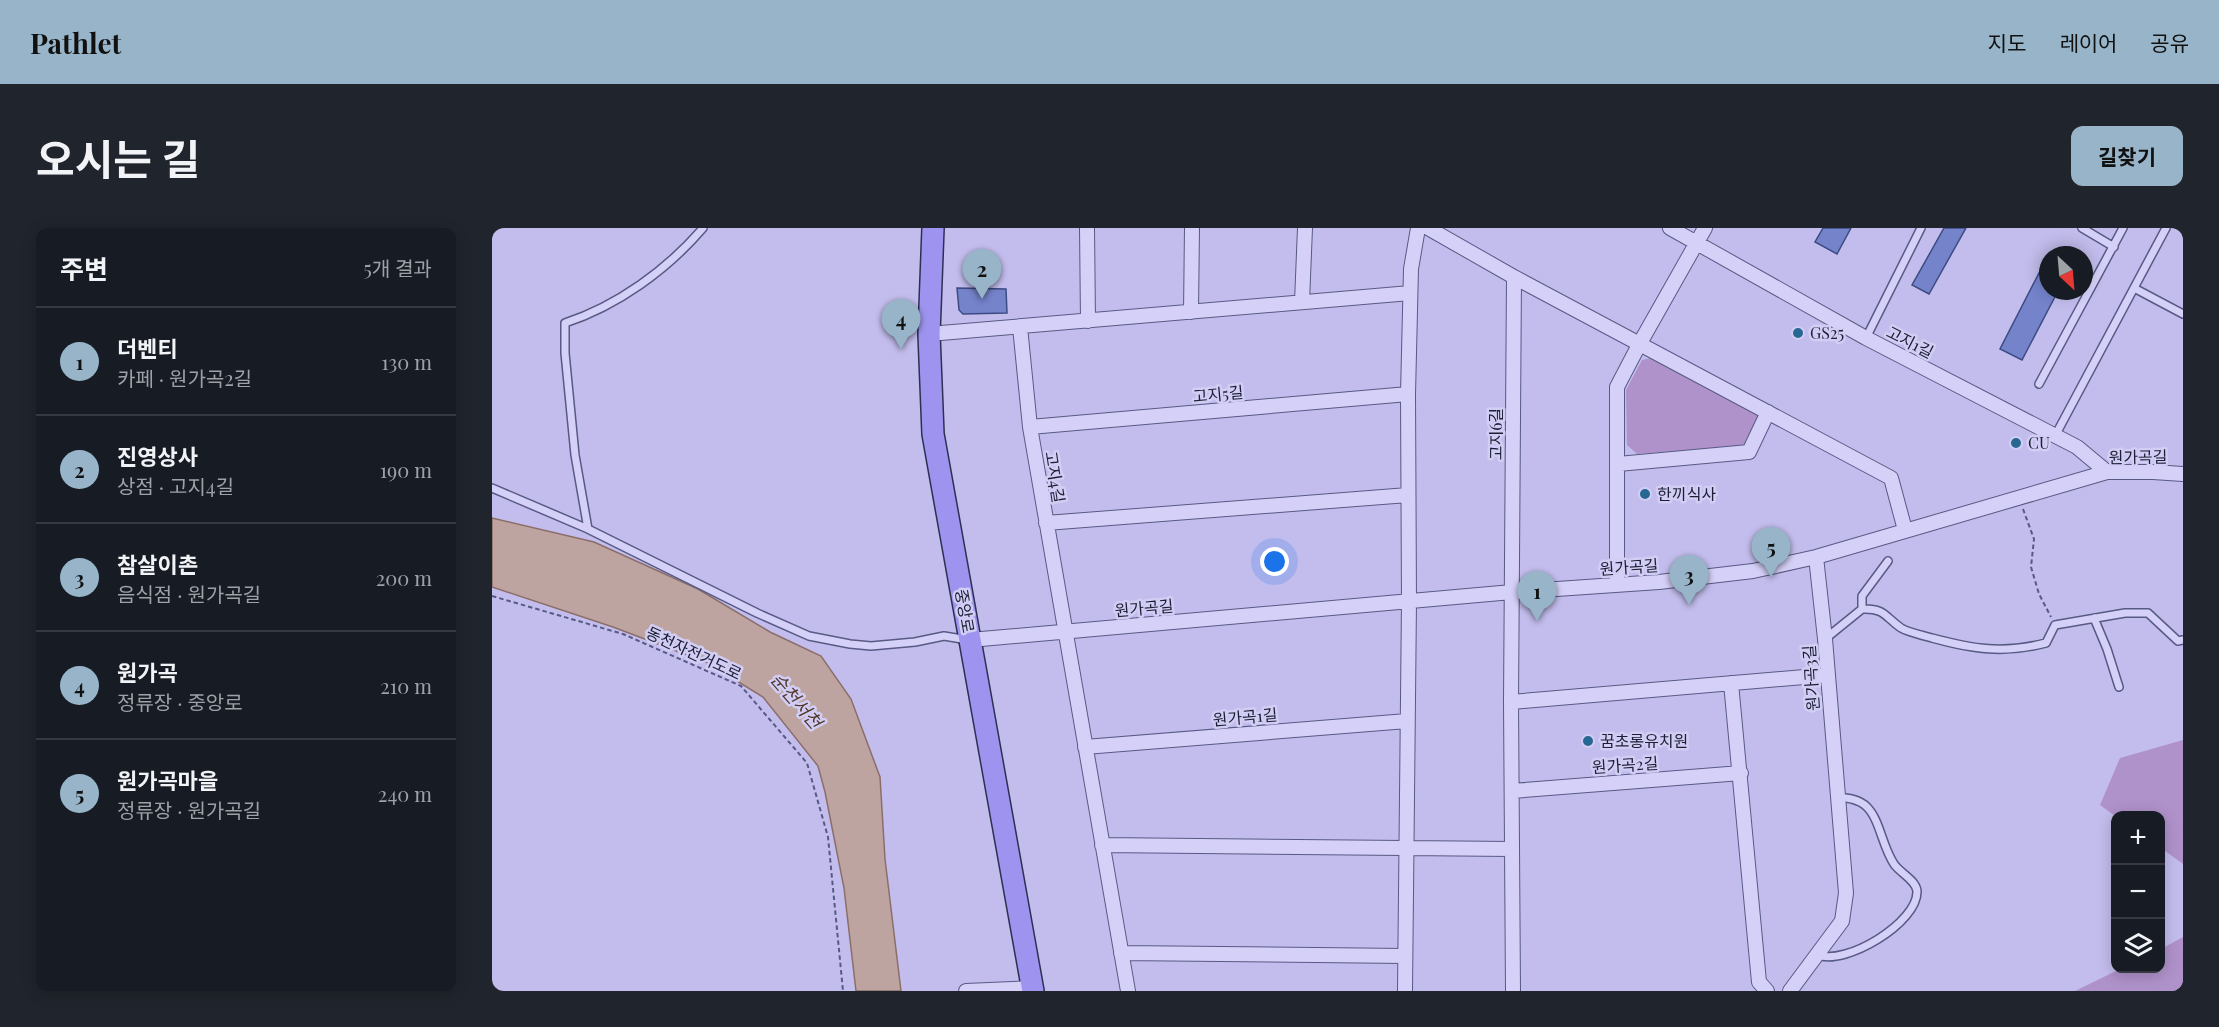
<!DOCTYPE html>
<html lang="ko">
<meta charset="utf-8">
<style>
body{margin:0;font-family:"Playfair Display","Noto Sans KR",serif;background:#20242c;color:#f1f3f6}
.controls{position:absolute;right:18px;bottom:18px;display:grid;overflow:hidden;border-radius:12px;box-shadow:0 3px 15px #0003}
.controls button{width:54px;height:54px;display:grid;place-items:center;padding:0;border:0;border-bottom:2px solid #363941;background:#171b24;color:#f1f3f6;font:30px sans-serif}
.compass{position:absolute;left:1547px;top:18px;width:54px;height:54px;border-radius:50%;background:#171b24;box-shadow:0 3px 15px #0003;rotate:154deg}
.you{position:absolute;left:783px;top:334px;width:21px;height:21px;margin:-15px;border:4px solid #fff;border-radius:50%;background:#1a73e8;box-shadow:0 0 0 9px #1a73e833}
.badge{display:grid;place-items:center;width:39px;height:39px;border-radius:50%;background:#97b4c9;color:#111;font-size:20px;font-weight:700}
.pin{position:absolute;translate:-50% -50px;filter:drop-shadow(0 2px 3px #0008)}
.pin::after{content:'';position:absolute;top:32px;width:21px;height:18px;background:inherit;clip-path:polygon(0 0,100% 0,50% 100%)}
.list{margin:0;padding:0;list-style:none}
h2{display:flex;justify-content:space-between;align-items:center;height:78px;margin:0;padding:0 24px;font-size:26px}
h2 small{font-size:20px;font-weight:400;color:#9ea1a6}
.list li{display:grid;grid-template-columns:39px 1fr auto;gap:18px;align-items:center;box-sizing:border-box;height:108px;padding:0 24px;border-top:2px solid #363941}
.list b{display:block;font-size:22px;white-space:nowrap}
.list p{margin:0;font-size:20px;white-space:nowrap;color:#9ea1a6}
.list em{font-size:20px;font-style:normal;color:#9ea1a6}
.icon{flex:none;width:33px;height:33px;fill:none;stroke:currentColor;stroke-width:2;stroke-linecap:round;stroke-linejoin:round}
.map{position:relative;flex:none;width:1691px;height:763px;overflow:hidden;border-radius:12px}
header{display:flex;align-items:center;gap:36px;box-sizing:border-box;height:84px;padding:0 30px;background:#97b4c9;color:#111}
header strong{font-size:28px}
nav{display:flex;gap:33px;margin-inline-start:auto;font-size:21px}
.intro{display:flex;align-items:center;justify-content:space-between;box-sizing:border-box;height:144px;padding:0 36px}
h1{margin:0;font-size:42px}
.button{padding:15px 27px;border-radius:12px;background:#97b4c9;color:#111;font-size:21px;font-weight:700}
main{display:flex;gap:36px;padding:0 36px}
aside{flex:1;background:#171b24;border-radius:12px;box-shadow:0 3px 15px #0003}
.map>svg:first-child{display:block}
.green{fill:#b092ca}
.water{fill:#bea4a1;stroke:#8b6e69;stroke-width:1.5}
.building{fill:#7483ca;stroke:#3d4b83;stroke-width:1.5}
.lines{fill:none;stroke-linecap:round;stroke-linejoin:round}
.lane-casing{stroke:#575a84;stroke-width:10}
.street-casing{stroke:#575a84;stroke-width:16}
.primary-casing{stroke:#2c3051;stroke-width:24}
.path{stroke:#575a84;stroke-width:2;stroke-dasharray:4.5 3;stroke-linecap:butt}
.lane{stroke:#d5d0f8;stroke-width:7}
.street{stroke:#d5d0f8;stroke-width:14}
.primary{stroke:#9e94f0;stroke-width:21}
.poi-dot{fill:#286792;stroke:#d2cdf4;stroke-width:2}
.labels{text-anchor:middle;stroke-width:5;stroke-linejoin:round;paint-order:stroke}
.poi-label{font-size:16px;fill:#1b1e34;stroke:#d2cdf4;text-anchor:start}
.street-label{font-size:16px;fill:#1b1e34;stroke:#d2cdf4}
.water-label{font-size:18px;font-style:italic;fill:#53392b;stroke:#d2cdf4}
</style>
<header>
<strong>Pathlet</strong>
<nav><a>지도</a><a>레이어</a><a>공유</a></nav>
</header>
<div class="intro"><h1>오시는 길</h1><a class="button">길찾기</a></div>
<main>
<aside>
<h2>주변<small>5개 결과</small></h2>
<ul class="list">
<li><span class="badge">1</span><div><b>더벤티</b><p>카페 · 원가곡2길</p></div><em>130 m</em></li>
<li><span class="badge">2</span><div><b>진영상사</b><p>상점 · 고지4길</p></div><em>190 m</em></li>
<li><span class="badge">3</span><div><b>참살이촌</b><p>음식점 · 원가곡길</p></div><em>200 m</em></li>
<li><span class="badge">4</span><div><b>원가곡</b><p>정류장 · 중앙로</p></div><em>210 m</em></li>
<li><span class="badge">5</span><div><b>원가곡마을</b><p>정류장 · 원가곡길</p></div><em>240 m</em></li>
</ul>
</aside>
<div class="map">
<svg width="1691" height="763" viewBox="0 0 1691 763">
<rect width="100%" height="100%" fill="#c3bded"/>
<path class="green" d="M1163,129L1267,188L1253,215L1249,218L1145,226L1135,217L1134,162L1150,132Z
M1691,512V636L1669,620L1668,588H1623L1608,577L1628,530Z
M1691,709V763H1583L1628,741L1668,740L1669,721Z"/>
<path class="water" d="M0,290L102,314L206,361L278,404L329,428L359,471L388,549L393,631L409,763H364L352,660L333,564L326,538L271,469L216,435L121,399L0,359Z"/>
<path class="building" d="M1331,0H1359L1345,26L1323,14Z
M1452,0H1474L1437,66L1420,57Z
M1548,43L1556,47V63H1566L1530,132L1508,121Z
M465,60L514,61L515,85L471,86L467,82Z"/>
<g class="lines">
<g class="lane-casing">
<path id="lane" d="M1590,0L1622,19
M1642,60L1691,86
M1374,110L1429,0
M1547,156L1631,0
M1563,208L1674,0
M0,260L96,301L265,385L317,408L358,416L379,418L423,414L452,408L476,412
M96,301L83,227L73,125V95C125,78 175,42 211,0
M1370,381C1393,380 1393,389 1409,400C1418,405 1430,407 1440,410C1481,421 1511,426 1554,415L1563,397L1633,385H1656L1686,413L1691,412
M1370,381V368L1396,333
M1602,390L1615,421L1627,459
M1333,411L1370,381
M1326,727C1353,738 1426,695 1425,663C1424,652 1408,645 1402,636C1390,618 1388,592 1375,579C1367,571 1356,570 1345,569"/>
</g>
<g class="street-casing">
<path id="street" d="M595,0L596,93
M936,0L1022,49L1399,250L1413,302
M1178,0L1374,110L1585,219L1615,244
M810,74L813,0
M699,84L700,0
M528,99L538,199L636,763
M437,106L918,65
M538,199L916,166
M1126,236L1257,224L1276,184
M554,295L916,267
M1125,357V159L1148,115L1213,0
M478,412L1020,364L1167,354L1261,343L1324,329L1615,244H1661L1691,246
M1239,455L1267,754L1275,763
M1019,474L1335,447
M593,519L915,493
M1020,563L1249,545
M610,617L1020,621
M629,725L913,728
M474,763L541,760
M913,763L917,373L916,166L919,41L926,0
M1021,763L1019,474L1022,49
M1298,763L1350,693L1354,665L1333,411L1324,329"/>
</g>
<g class="primary-casing">
<path id="primary" d="M441,0L437,106L441,206L541,763"/>
</g>
<path class="path" d="M1531,281L1542,311L1539,339L1547,366L1559,389
M0,368L131,406L249,458L315,535L336,609L351,763"/>
<use href="#lane" class="lane"/>
<use href="#street" class="street"/>
<use href="#primary" class="primary"/>
</g>
<g class="poi-dot">
<circle cx="1306" cy="105" r="6"/>
<circle cx="1524" cy="215" r="6"/>
<circle cx="1153" cy="266" r="6"/>
<circle cx="1096" cy="513" r="6"/>
</g>
<g class="labels">
<g class="poi-label">
<text x="1318" y="111">GS25</text>
<text x="1536" y="221">CU</text>
<text x="1165" y="272">한끼식사</text>
<text x="1108" y="519">꿈초롱유치원</text>
</g>
<g class="street-label">
<text transform="translate(1418 114) rotate(27)" y="6">고지1길</text>
<text transform="translate(726 166) rotate(-5)" y="6">고지5길</text>
<text transform="translate(1004 206) rotate(-90)" y="6">고지6길</text>
<text transform="translate(1646 229) rotate(-1)" y="6">원가곡길</text>
<text transform="translate(563 249) rotate(81)" y="6">고지4길</text>
<text transform="translate(1137 339) rotate(-4)" y="6">원가곡길</text>
<text transform="translate(652 380) rotate(-5)" y="6">원가곡길</text>
<text transform="translate(473 383) rotate(80)" y="6">중앙로</text>
<text transform="translate(202 425) rotate(25)" y="6">동천자전거도로</text>
<text transform="translate(1319 450) rotate(-94)" y="6">원가곡3길</text>
<text transform="translate(753 489) rotate(-5)" y="6">원가곡1길</text>
<text transform="translate(1133 537) rotate(-4)" y="6">원가곡2길</text>
</g>
<g class="water-label">
<text transform="translate(304 473) rotate(49)" y="6">순천서천</text>
</g>
</g>
</svg>
<div class="controls">
<button>+</button>
<button>−</button>
<button><svg class="icon" aria-label="layers" viewBox="0 0 24 24"><path d="M12 4l9 5-9 5-9-5zM3 14l9 5 9-5"/></svg></button>
</div>
<svg class="compass" viewBox="-18 -18 36 36"><path d="M0-13l5 13h-10z" fill="#e53935"/><path d="M0 13l5-13h-10z" fill="#9ea1a6"/></svg>
<div class="you"></div>
<div class="pin badge" style="left:1045px;top:393px">1</div>
<div class="pin badge" style="left:490px;top:71px">2</div>
<div class="pin badge" style="left:1197px;top:377px">3</div>
<div class="pin badge" style="left:409px;top:121px">4</div>
<div class="pin badge" style="left:1279px;top:349px">5</div>
</div>
</main>
